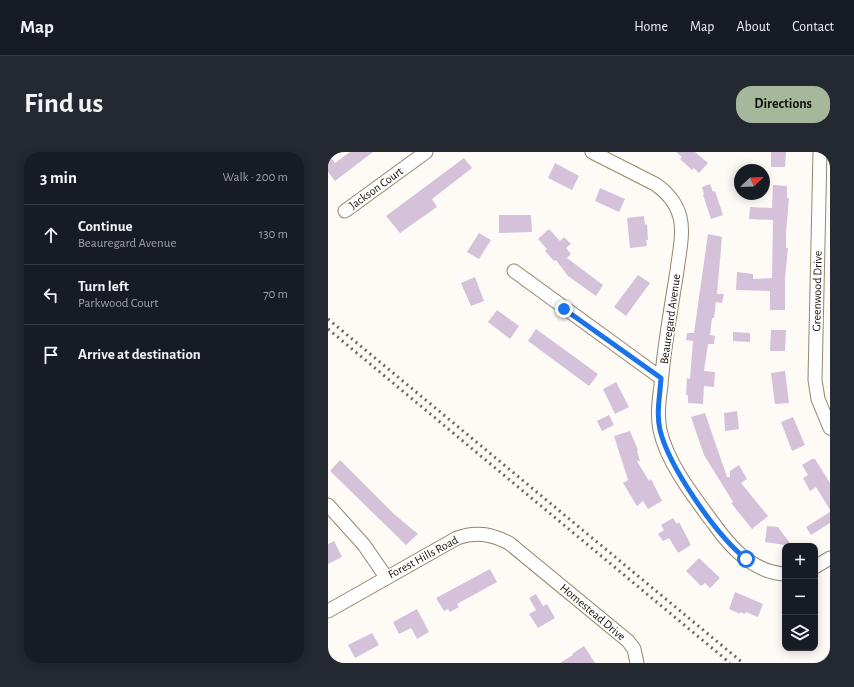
<!DOCTYPE html>
<meta charset="utf-8">
<style>
body{margin:0;font-family:"Alegreya Sans",sans-serif;background:#242831;color:#f1f3f6}
.controls{position:absolute;right:12px;bottom:12px;display:grid;overflow:hidden;border-radius:8px;box-shadow:0 2px 10px #0003}
.controls button{width:36px;height:36px;display:grid;place-items:center;padding:0;border:0;border-bottom:1px solid #363941;background:#171b24;color:#f1f3f6;font:20px sans-serif}
.compass{position:absolute;left:406px;top:12px;width:36px;height:36px;border-radius:50%;background:#171b24;box-shadow:0 2px 10px #0003;rotate:67deg}
.stop{position:absolute;width:12px;height:12px;margin:-9px;border:3px solid #1a73e8;border-radius:50%;background:#fff}
.stop.end{background:#1a73e8;border-color:#fff;box-shadow:0 1px 4px #0008}
.list{margin:0;padding:0;list-style:none}
h2{display:flex;justify-content:space-between;align-items:center;height:52px;margin:0;padding:0 16px;font-size:17px}
h2 small{font-size:13px;font-weight:400;color:#9ea1a6}
.list li{display:grid;grid-template-columns:26px 1fr auto;gap:12px;align-items:center;box-sizing:border-box;height:60px;padding:0 16px;border-top:1px solid #363941}
.list b{display:block;font-size:15px;white-space:nowrap}
.list p{margin:0;font-size:13px;white-space:nowrap;color:#9ea1a6}
.list em{font-size:13px;font-style:normal;color:#9ea1a6}
.icon{flex:none;width:22px;height:22px;fill:none;stroke:currentColor;stroke-width:2;stroke-linecap:round;stroke-linejoin:round}
.map{position:relative;flex:none;width:502px;height:511px;overflow:hidden;border-radius:16px}
header{display:flex;align-items:center;gap:24px;box-sizing:border-box;height:56px;padding:0 20px;background:#171b24;border-bottom:1px solid #363941}
header strong{font-size:19px}
nav{display:flex;gap:22px;margin-inline-start:auto;font-size:14px}
.intro{display:flex;align-items:center;justify-content:space-between;box-sizing:border-box;height:96px;padding:0 24px}
h1{margin:0;font-size:28px}
.button{padding:10px 18px;border-radius:16px;background:#a6b89b;color:#111;font-size:14px;font-weight:700}
main{display:flex;gap:24px;padding:0 24px}
aside{flex:1;background:#171b24;border-radius:16px;box-shadow:0 2px 10px #0003}
.map>svg:first-child{display:block}
.building{fill:#d6c1da}
.lines{fill:none;stroke-linecap:round;stroke-linejoin:round}
.minor-casing{stroke:#97846d;stroke-width:15}
.minor{stroke:#fff;stroke-width:13}
.rail{stroke:#6e6860;stroke-width:3;stroke-dasharray:2 4;stroke-linecap:butt}
.route{stroke:#1a73e8;stroke-width:5}
.labels{text-anchor:middle;stroke-width:3.5;stroke-linejoin:round;paint-order:stroke}
.street-label{font-size:12px;fill:#181108;stroke:#fff}
</style>
<header>
<strong>Map</strong>
<nav><a>Home</a><a>Map</a><a>About</a><a>Contact</a></nav>
</header>
<div class="intro"><h1>Find us</h1><a class="button">Directions</a></div>
<main>
<aside>
<h2>3 min<small>Walk · 200 m</small></h2>
<ul class="list">
<li><svg class="icon" aria-label="ahead" viewBox="0 0 24 24"><path d="M12 20V5M6 11l6-6 6 6"/></svg><div><b>Continue</b><p>Beauregard Avenue</p></div><em>130 m</em></li>
<li><svg class="icon" aria-label="left" viewBox="0 0 24 24"><path d="M17 20v-9H6M10 6l-5 5 5 5"/></svg><div><b>Turn left</b><p>Parkwood Court</p></div><em>70 m</em></li>
<li><svg class="icon" aria-label="arrive" viewBox="0 0 24 24"><path d="M6 21V4h12l-3 4 3 4H6"/></svg><div><b>Arrive at destination</b></div></li>
</ul>
</aside>
<div class="map">
<svg width="502" height="511" viewBox="0 0 502 511">
<rect width="100%" height="100%" fill="#fefaf5"/>
<path class="building" d="M22,0H45L7,29L0,20V2L7,11Z
M348,0H367L380,11L371,21L366,16L364,18L352,7L354,5Z
M443,0H458L457,15H443Z
M136,6L144,16L104,47L109,55L72,81L58,64Z
M227,11L251,24L244,38L220,26Z
M382,32L385,40L387,39L395,63L383,67L375,43L376,42L374,35Z
M445,33L459,34V46H461L458,81V96H460L457,126V158H442V139L408,138L409,120L425,122V127L444,126L445,68L421,67L422,55L444,56Z
M272,36L297,47L291,60L267,49Z
M171,63H203L204,80L171,81Z
M316,64L317,73L319,72L320,88H318L319,94L302,96L299,66Z
M221,77L232,89L236,85L243,92L238,96L243,102L239,106L275,133L268,144L240,124L228,108L226,109L217,99L219,97L210,87Z
M151,81L163,88L151,107L139,100Z
M380,82L394,85L389,142H396L394,151L388,150L386,166H384L382,183L387,184L386,192H380L376,219L387,220L386,235L376,234L375,252L360,251V243H358L359,226L362,227L365,189L358,188L359,181H366Z
M310,123L322,131L298,164L286,155Z
M147,125L156,149L143,154L133,131Z
M169,158L191,174L182,187L160,170Z
M208,177L270,222L261,234L200,189Z
M443,178H458L457,199H442Z
M405,180L422,181V190L405,189Z
M457,219L461,251L447,252L443,221Z
M288,230L301,255L287,262L275,237Z
M409,259L411,277L397,279L396,261Z
M377,261L399,325H402V319L411,313L419,327L413,331L440,364L424,377L403,351L405,350L376,303L363,265Z
M281,263L286,273L274,279L269,269Z
M465,265L477,293L464,299L453,270Z
M302,279L310,298L309,299L312,309H309L321,329L323,327L334,349L320,357L315,349L309,354L295,331L300,328L286,284Z
M484,307H487L502,331V358L488,335L482,339L475,326L480,323L474,313Z
M12,308L66,362L90,382L78,393L2,319Z
M502,360V371L483,383L478,375Z
M345,366L349,372L351,370L363,393L350,401L341,386L335,389L330,382L336,378L333,373Z
M439,374L450,375L464,394L437,390Z
M6,389L14,405L0,412V392Z
M371,406L392,426L382,436L377,431L373,434L358,419Z
M162,417L169,430L129,452L131,455L122,460L120,457L116,459L108,446Z
M407,440L435,452L430,465L418,460L417,462L412,460V462L401,457Z
M208,442L215,454L219,452L227,466L210,476L201,462L208,458L201,446Z
M89,457L101,480L89,487L83,476L71,482L65,470Z
M44,481L51,493L27,506L20,493Z
M256,494L267,511H232L245,503L244,502Z"/>
<g class="lines">
<g class="minor-casing">
<path id="minor" d="M264,0L327,32C339,40 348,50 352,65C356,81 351,102 349,119C343,157 336,194 333,233C331,248 329,263 332,278C339,311 366,345 386,372C403,396 425,420 457,422
M492,0L487,228L490,247L502,276
M17,59L98,0
M186,119L333,226
M0,353L36,393L58,425
M487,415L502,406
M0,459L129,386C148,379 163,382 181,391L300,489L306,497L309,511"/>
</g>
<use href="#minor" class="minor"/>
<path class="rail" d="M0,167L415,511
M0,177L402,511"/>
</g>
<g class="lines">
<path class="route" d="M236,157L333,226C332,244 328,261 332,278C341,315 388,383 418,407"/>
</g>
<g class="labels">
<g class="street-label">
<text transform="translate(48 36) rotate(-36)" y="4">Jackson Court</text>
<text transform="translate(489 139) rotate(-89)" y="4">Greenwood Drive</text>
<text transform="translate(342 167) rotate(-82)" y="4">Beauregard Avenue</text>
<text transform="translate(95 405) rotate(-28)" y="4">Forest Hills Road</text>
<text transform="translate(265 460) rotate(40)" y="4">Homestead Drive</text>
</g>
</g>
</svg>
<div class="controls">
<button>+</button>
<button>−</button>
<button><svg class="icon" aria-label="layers" viewBox="0 0 24 24"><path d="M12 4l9 5-9 5-9-5zM3 14l9 5 9-5"/></svg></button>
</div>
<svg class="compass" viewBox="-18 -18 36 36"><path d="M0-13l5 13h-10z" fill="#e53935"/><path d="M0 13l5-13h-10z" fill="#9ea1a6"/></svg>
<div class="stop" style="left:418px;top:407px"></div>
<div class="stop end" style="left:236px;top:157px"></div>
</div>
</main>
